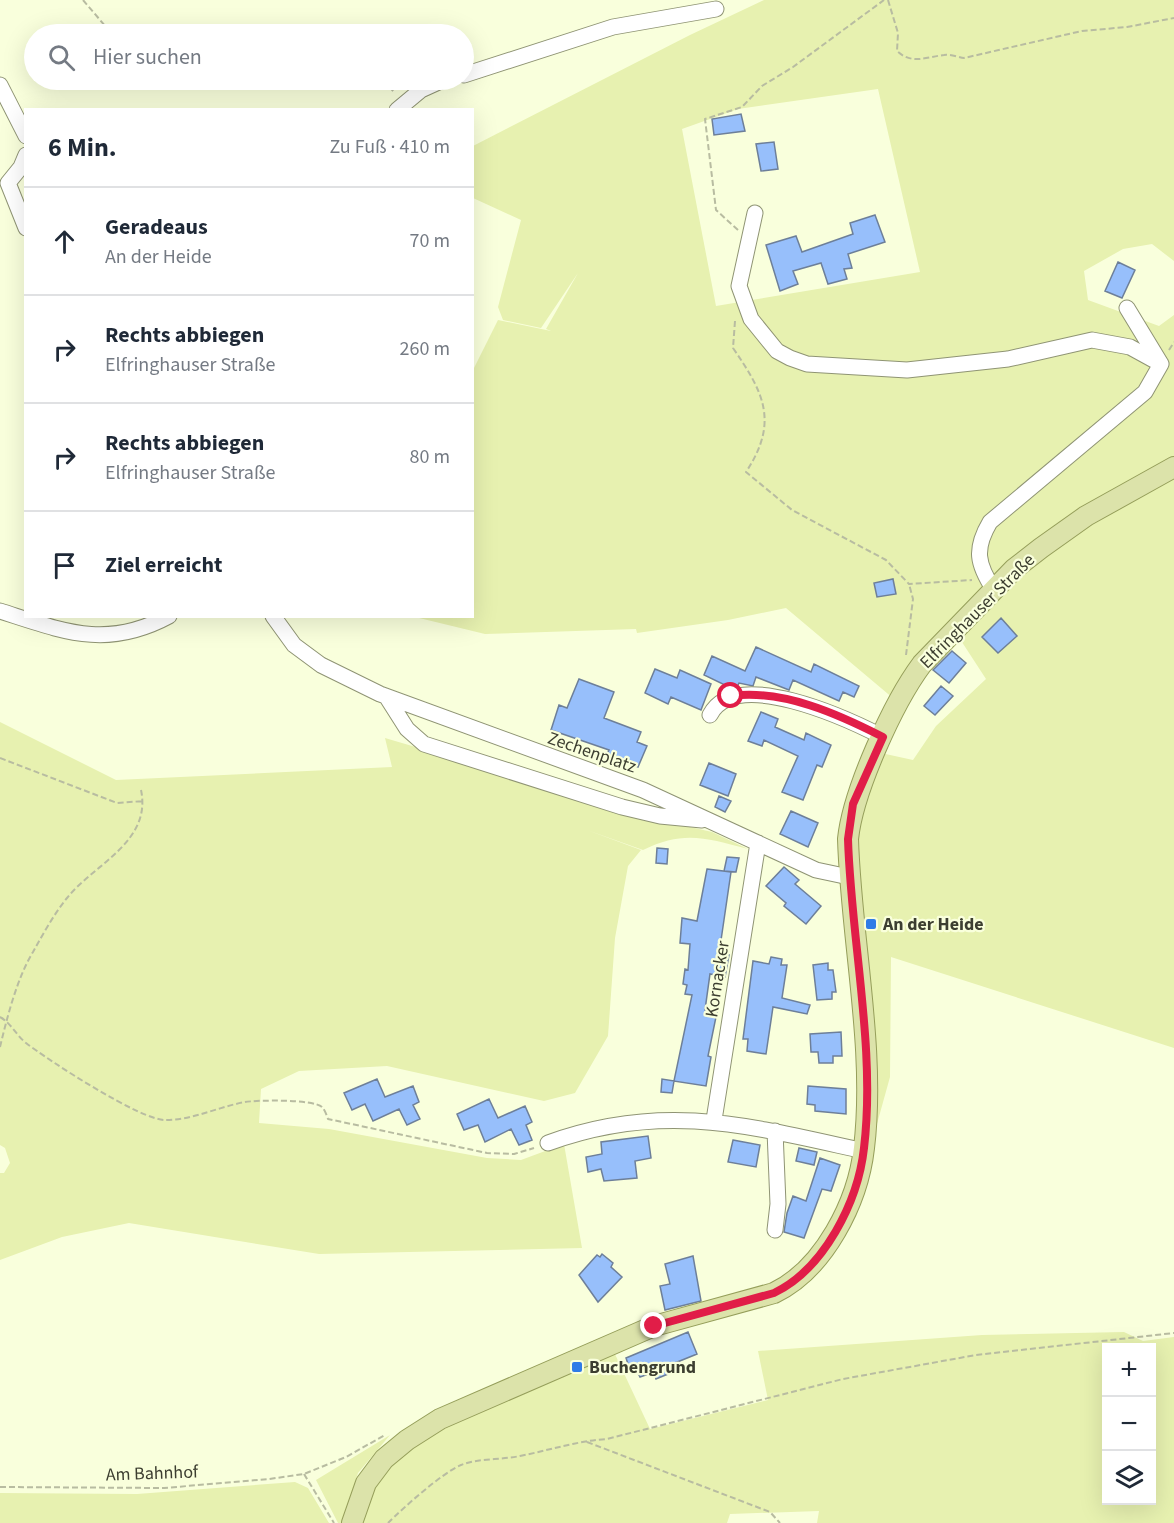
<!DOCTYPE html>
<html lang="de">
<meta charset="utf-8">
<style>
body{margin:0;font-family:"Source Sans 3",sans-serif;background:#f6f6f7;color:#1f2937}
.controls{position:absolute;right:18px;bottom:18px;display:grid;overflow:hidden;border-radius:0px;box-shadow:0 6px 24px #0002}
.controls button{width:54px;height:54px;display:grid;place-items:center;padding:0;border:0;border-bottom:2px solid #e0e1e3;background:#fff;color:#1f2937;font:30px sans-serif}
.stop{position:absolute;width:18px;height:18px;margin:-14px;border:4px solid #e11d48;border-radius:50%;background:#fff}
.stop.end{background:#e11d48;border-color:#fff;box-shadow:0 2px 6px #0008}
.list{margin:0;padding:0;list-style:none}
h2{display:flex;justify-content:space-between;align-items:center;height:78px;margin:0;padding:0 24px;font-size:26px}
h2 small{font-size:20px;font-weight:400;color:#747a83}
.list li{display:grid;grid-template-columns:39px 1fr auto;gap:18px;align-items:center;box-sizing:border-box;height:108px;padding:0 24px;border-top:2px solid #e0e1e3}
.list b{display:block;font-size:22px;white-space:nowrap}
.list p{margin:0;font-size:20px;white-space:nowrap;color:#747a83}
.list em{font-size:20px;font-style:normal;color:#747a83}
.icon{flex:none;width:33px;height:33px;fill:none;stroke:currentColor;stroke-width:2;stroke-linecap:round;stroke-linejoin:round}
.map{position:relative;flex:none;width:1174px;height:1523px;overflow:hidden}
.search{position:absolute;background:#fff;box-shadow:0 6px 24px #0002;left:24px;top:24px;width:450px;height:66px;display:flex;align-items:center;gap:15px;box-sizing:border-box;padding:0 21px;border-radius:33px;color:#747a83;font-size:22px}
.panel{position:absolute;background:#fff;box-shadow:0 6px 24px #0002;left:24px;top:108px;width:450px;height:510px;border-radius:0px}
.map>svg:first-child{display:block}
.green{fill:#e7f1b0;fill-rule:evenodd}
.building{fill:#97bffb;stroke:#6d7f99;stroke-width:1.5}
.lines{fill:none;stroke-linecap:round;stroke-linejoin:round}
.minor-casing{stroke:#8f9474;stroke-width:17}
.major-casing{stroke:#959e5a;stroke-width:22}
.path{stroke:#b8bca1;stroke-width:2;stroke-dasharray:6 3;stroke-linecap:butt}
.minor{stroke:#fff;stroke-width:15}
.major{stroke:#dce3aa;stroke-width:20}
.route{stroke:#e11d48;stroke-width:8}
.poi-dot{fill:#2f7be7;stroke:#f9ffdc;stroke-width:2}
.labels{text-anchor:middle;stroke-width:4.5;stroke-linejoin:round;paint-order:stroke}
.street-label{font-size:18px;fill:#3c3e30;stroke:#f9ffdc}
.poi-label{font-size:18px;font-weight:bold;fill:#3c3e30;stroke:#f9ffdc;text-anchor:start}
</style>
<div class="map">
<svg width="1174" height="1523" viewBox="0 0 1174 1523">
<rect width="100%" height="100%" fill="#f9ffdc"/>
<path class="green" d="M764,0H1174V261L1152,244L1123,249L1084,271L1088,300L1159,326L1174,315V460L1081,512L894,699L786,608L728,620L637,633L636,629L485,634L415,617L472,616L473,370L498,320L551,331L546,329L578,273L541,328L503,320L498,307L521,220L473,198V146L690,35ZM878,89L920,272L716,306L682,129L738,109Z
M1174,476V1048L891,957L890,1077L875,1131L873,1024L858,851L859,823L881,753L913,760L936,726L986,679L958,636C987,607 1015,578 1047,553C1086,523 1131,500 1174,476Z
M0,722L116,780L392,767L385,738L673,823L712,832L748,849C706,838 684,830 643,850L587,830L641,850L628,866L615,938L608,1036L575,1093L544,1101L387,1066L299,1071L261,1089L259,1123L329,1129L487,1158L521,1160L564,1144L582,1248L319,1254L129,1223L62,1237L0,1260V1173H4L10,1163L5,1148L0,1145Z
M1124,1332L1143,1341L1174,1337V1523H817L819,1511L730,1514L727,1523H363C369,1453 464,1418 518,1394C550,1380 582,1366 614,1352L650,1429L768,1400L758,1351L982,1335ZM1106,1348H1152V1500H1106Z
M390,1435L358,1473L342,1523H338L316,1480Z
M295,1482L308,1488L329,1523H0V1493L137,1494Z"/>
<path class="building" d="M741,114L745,131L714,135L712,119Z
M774,142L778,169L761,171L756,144Z
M875,215L885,242L848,254L852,268L844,269L847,279L828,284L821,263L793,271L798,284L780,291L766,245L796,236L802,252L853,234L850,223Z
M1118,262L1135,270L1122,298L1105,291Z
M893,579L896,594L877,597L874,583Z
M1001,618L1017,636L998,653L982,637Z
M756,647L811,672L814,664L859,686L854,697L843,692L839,701L793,680L789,690L756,677L753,686L739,683L737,687L731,688L704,675L712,656L745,671Z
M952,651L966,663L949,683L933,670Z
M655,669L677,678L680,670L711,684L701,710L671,697L668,704L645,693Z
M579,679L614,692L604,718L641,732L637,742L647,746L638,767L607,754L609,750L551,730L559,705L567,708Z
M941,686L953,696L935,715L924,706Z
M761,712L778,719L775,727L804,740L806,733L831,745L822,767L817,765L803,800L782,792L798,756L764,740L762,746L748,741Z
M709,763L736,774L728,796L700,785Z
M719,796L731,801L725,812L715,807Z
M791,811L818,823L808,847L780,834Z
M657,848L668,849L667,864L656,863Z
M727,857L739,858L736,872L724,871Z
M784,867L799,880L795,884L821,906L806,924L784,906L786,903L766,886Z
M707,869L731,872L719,954L729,955L725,977L710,974L705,1010L717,1012L708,1056L711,1057L706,1086L674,1081L672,1093L661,1092L662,1079L674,1081L692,995L685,994L687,985L683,984L685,969L688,970L690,944L680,943L682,918L697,921Z
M771,957L782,959L781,965H787L782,998L810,1005L807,1014L773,1007L766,1054L747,1051L748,1039H743L753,961L769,964Z
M828,963V970H833L836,992H832V999L817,1000L813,965Z
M841,1032L842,1056H833V1063H819L818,1052H811L810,1034Z
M377,1079L385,1097L413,1086L419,1102L413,1105L420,1119L407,1125L399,1109L373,1121L365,1104L352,1110L344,1093Z
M808,1086L846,1089V1114L815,1111V1105L807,1104Z
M489,1099L498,1118L525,1106L532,1122L526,1125L532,1140L519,1145L511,1129L485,1142L478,1125L464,1130L457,1114Z
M648,1136L651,1158L635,1161L637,1178L604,1181L601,1169L588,1172L586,1157L602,1154L601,1142Z
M733,1140L760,1145L756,1167L728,1162Z
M799,1148L817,1152L814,1165L796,1161Z
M820,1158L840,1165L831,1191L822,1189L804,1238L784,1232L787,1213L793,1196L806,1201Z
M602,1254L613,1263L611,1267L622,1277L598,1302L579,1275L597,1255L600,1257Z
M693,1256L701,1301L665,1310L660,1286L670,1284L665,1264Z
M688,1332L697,1354L665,1367L668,1374L656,1379L654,1372L640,1377L636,1369L630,1370L626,1358Z"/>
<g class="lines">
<g class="minor-casing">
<path id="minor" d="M464,75L613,27L716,9
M0,85L26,136
M397,110L421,90L443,80
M26,155L21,167L8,183L26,228
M755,213L739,286L751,319L777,351L790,358L807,364L907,370L1008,359L1092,340L1130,347L1161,364
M994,590C977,564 974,549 990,522L1145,392L1161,364L1127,308
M0,611C63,631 106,650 169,616
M273,616L294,645L321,665L380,694L643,790L816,870L849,877
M386,696L407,729L424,744L622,807L660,816L702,820
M710,715C735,666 848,719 883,737
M714,1120L758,843
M775,1131L778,1204L775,1230
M548,1143C663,1101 750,1126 864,1151"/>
</g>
<g class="major-casing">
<path id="major" d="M352,1523L366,1483L384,1459L407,1440L440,1419L654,1326L774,1293C824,1269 858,1202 864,1148C876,1050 851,939 848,839C853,791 893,703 922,664L1014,569L1041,548L1086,516L1174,467"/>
</g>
<path class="path" d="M83,0L112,34
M888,0L898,33L897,51C912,65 926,57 944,55C950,54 958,57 964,58L1082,31L1127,27L1174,18
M178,80C232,95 287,85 342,80
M383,80L394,92
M738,230L716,210L705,119L742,107L762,86L793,67L884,0
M735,321L733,348C764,393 779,422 746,472L792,510L886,560L909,584L972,580
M1169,350L1174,342
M906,655L913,599L909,584
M0,758L117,803L144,801
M0,1017C11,1023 16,1035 26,1043C48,1060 140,1120 165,1120C193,1120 218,1107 245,1102C258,1100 313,1099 322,1107C325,1110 327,1116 328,1119L487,1153L514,1154L534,1148
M0,1047C7,1018 17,978 33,952C43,934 54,914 67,898C94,864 152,842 141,790
M587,1442L770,1512L780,1523
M304,1474L334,1523
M0,1487L164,1488L269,1479L304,1474L346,1457L385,1435
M388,1523C403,1508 442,1473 461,1465C479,1458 501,1460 520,1456C550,1450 577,1441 607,1439L843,1379L976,1355L1174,1333"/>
<use href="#minor" class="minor"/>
<use href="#major" class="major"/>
</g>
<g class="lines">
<path class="route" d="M654,1326L774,1293C824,1269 858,1202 864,1148C876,1049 851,940 848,839L853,804L883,737C838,714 783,689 731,696"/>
</g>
<g class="poi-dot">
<rect x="865" y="918" width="12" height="12" rx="3"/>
<rect x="571" y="1361" width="12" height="12" rx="3"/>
</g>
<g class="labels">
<g class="street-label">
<text transform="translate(977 611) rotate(-45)" y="6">Elfringhauser Straße</text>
<text transform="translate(592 752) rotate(19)" y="6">Zechenplatz</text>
<text transform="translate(717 979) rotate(-81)" y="6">Kornacker</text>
<text transform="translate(152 1473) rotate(-2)" y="6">Am Bahnhof</text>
</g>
<g class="poi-label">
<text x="883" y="930">An der Heide</text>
<text x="589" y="1373">Buchengrund</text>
</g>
</g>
</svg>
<div class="controls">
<button>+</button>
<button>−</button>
<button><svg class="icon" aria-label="layers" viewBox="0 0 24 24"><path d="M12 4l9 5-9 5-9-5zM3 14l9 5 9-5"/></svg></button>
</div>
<div class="stop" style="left:731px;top:696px"></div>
<div class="stop end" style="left:654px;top:1326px"></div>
<div class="search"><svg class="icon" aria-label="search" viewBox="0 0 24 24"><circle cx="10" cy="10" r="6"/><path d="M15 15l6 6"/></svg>Hier suchen</div>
<section class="panel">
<h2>6 Min.<small>Zu Fuß · 410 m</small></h2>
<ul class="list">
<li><svg class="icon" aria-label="ahead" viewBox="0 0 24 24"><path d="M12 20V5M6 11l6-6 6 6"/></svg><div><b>Geradeaus</b><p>An der Heide</p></div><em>70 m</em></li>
<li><svg class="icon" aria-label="right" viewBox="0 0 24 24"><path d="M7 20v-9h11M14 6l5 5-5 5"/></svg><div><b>Rechts abbiegen</b><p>Elfringhauser Straße</p></div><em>260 m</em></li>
<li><svg class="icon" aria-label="right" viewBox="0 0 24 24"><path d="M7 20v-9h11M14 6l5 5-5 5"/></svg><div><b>Rechts abbiegen</b><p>Elfringhauser Straße</p></div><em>80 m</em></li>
<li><svg class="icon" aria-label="arrive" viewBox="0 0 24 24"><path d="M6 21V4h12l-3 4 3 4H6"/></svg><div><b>Ziel erreicht</b></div></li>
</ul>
</section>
</div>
